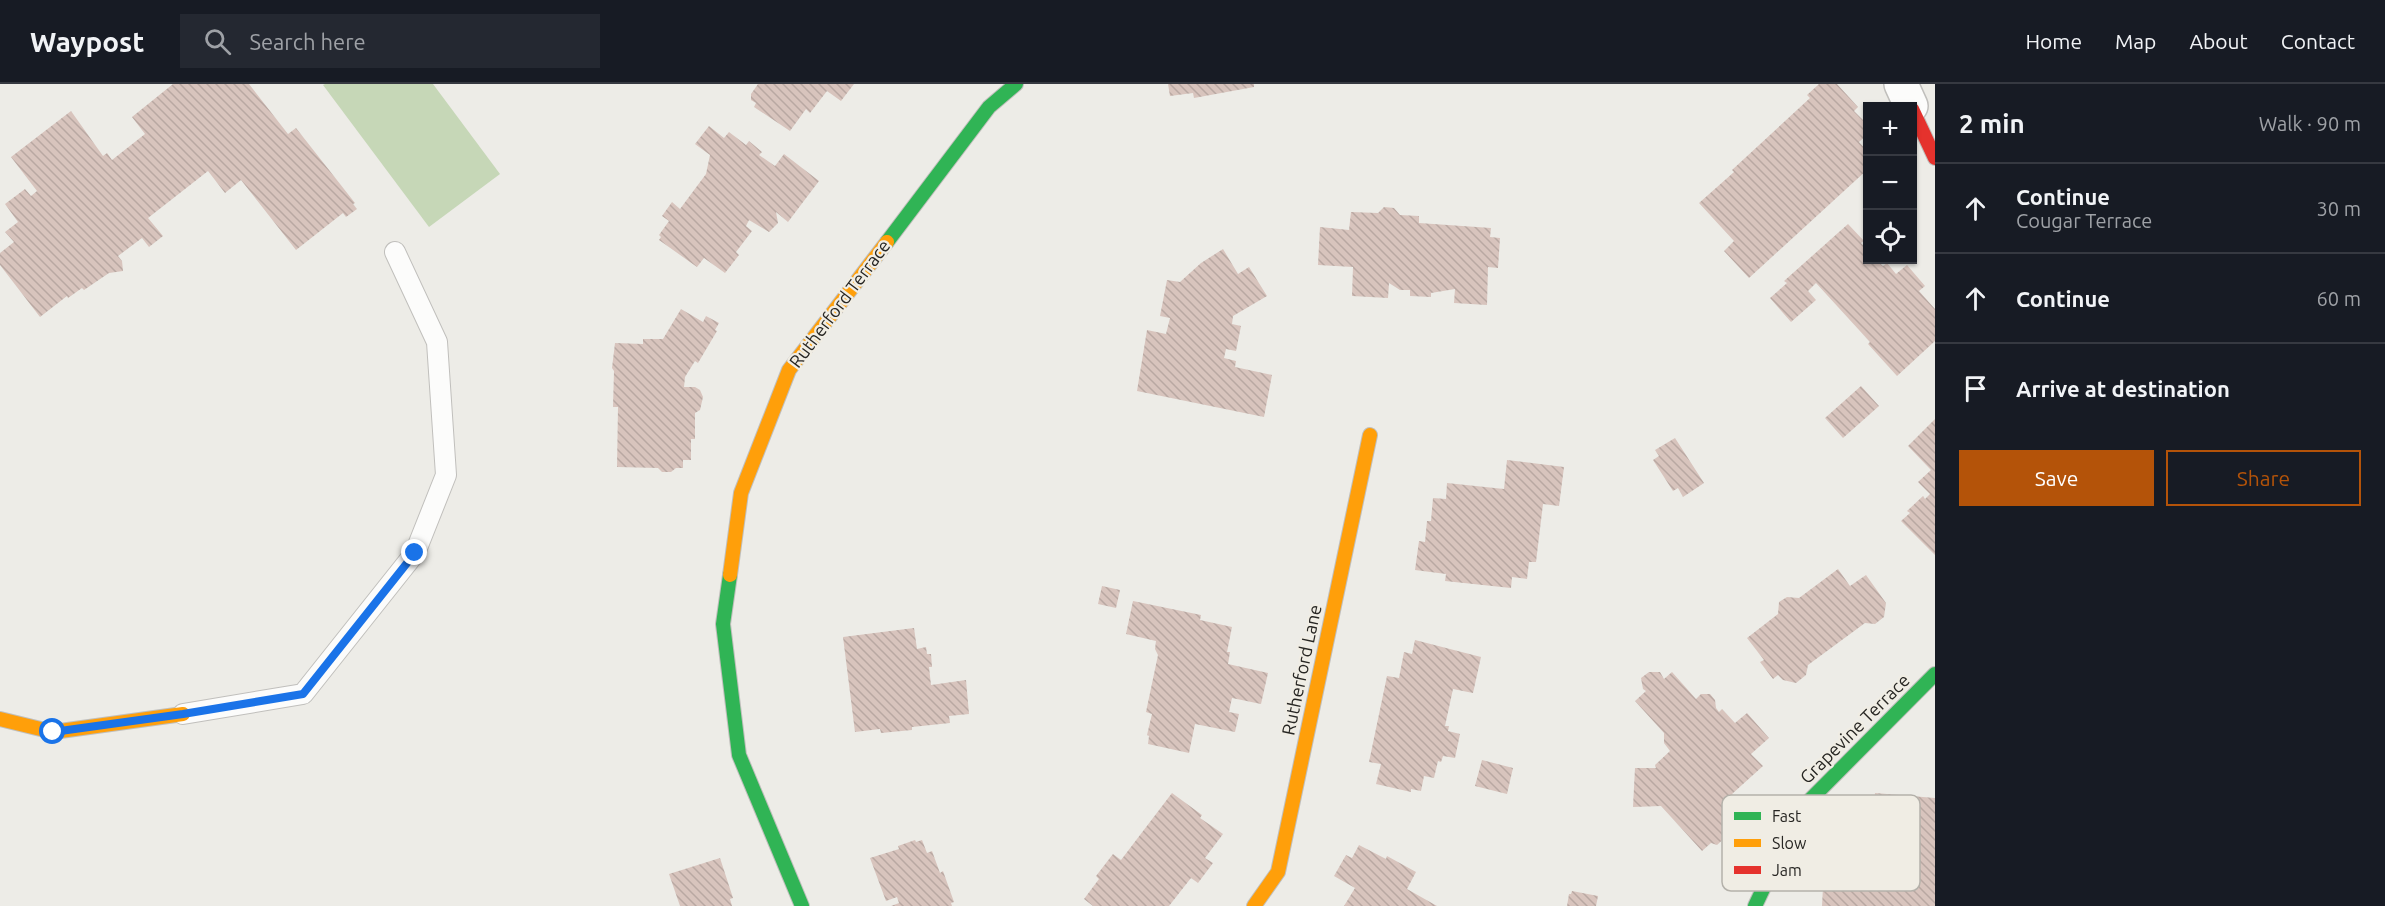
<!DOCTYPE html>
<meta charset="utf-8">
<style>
body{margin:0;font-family:Ubuntu,sans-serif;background:#242831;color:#f1f3f6}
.controls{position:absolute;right:18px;top:18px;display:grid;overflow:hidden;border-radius:0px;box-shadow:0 2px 4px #0004}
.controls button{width:54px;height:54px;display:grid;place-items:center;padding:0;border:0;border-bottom:2px solid #363941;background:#171b24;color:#f1f3f6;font:30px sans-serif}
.stop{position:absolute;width:18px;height:18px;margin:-14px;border:4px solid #1a73e8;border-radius:50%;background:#fff}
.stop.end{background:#1a73e8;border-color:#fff;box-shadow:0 2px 6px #0008}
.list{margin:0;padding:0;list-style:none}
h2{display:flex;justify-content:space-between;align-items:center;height:78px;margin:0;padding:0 24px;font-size:26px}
h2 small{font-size:20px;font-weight:400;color:#9ea1a6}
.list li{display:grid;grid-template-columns:39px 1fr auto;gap:18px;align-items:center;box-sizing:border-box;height:90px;padding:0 24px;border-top:2px solid #363941}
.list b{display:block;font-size:22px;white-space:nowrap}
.list p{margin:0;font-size:20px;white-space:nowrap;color:#9ea1a6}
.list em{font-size:20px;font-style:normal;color:#9ea1a6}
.actions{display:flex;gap:12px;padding:18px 24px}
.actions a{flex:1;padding:14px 0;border:2px solid #b45309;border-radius:0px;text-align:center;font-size:21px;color:#b45309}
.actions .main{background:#b45309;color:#fff}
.icon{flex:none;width:33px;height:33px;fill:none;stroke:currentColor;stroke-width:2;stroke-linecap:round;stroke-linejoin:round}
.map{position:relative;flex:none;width:1935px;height:822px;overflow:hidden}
header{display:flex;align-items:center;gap:36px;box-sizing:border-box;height:84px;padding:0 30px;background:#171b24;border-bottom:2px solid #363941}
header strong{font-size:28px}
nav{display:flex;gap:33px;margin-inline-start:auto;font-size:21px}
.search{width:420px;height:54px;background:#242831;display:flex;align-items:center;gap:15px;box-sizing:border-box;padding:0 21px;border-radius:0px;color:#9ea1a6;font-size:22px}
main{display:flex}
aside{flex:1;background:#171b24}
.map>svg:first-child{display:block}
.green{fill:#c6d7b7}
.building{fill:url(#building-back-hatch)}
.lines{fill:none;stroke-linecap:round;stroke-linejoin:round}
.lane-casing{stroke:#c0bfbc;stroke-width:22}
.street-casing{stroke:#c0bfbc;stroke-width:36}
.fast-casing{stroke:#c0bfbc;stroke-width:16}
.slow-casing{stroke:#c0bfbc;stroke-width:16}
.jam-casing{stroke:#c0bfbc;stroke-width:16}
.lane{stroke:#fcfcfb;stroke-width:20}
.street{stroke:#fcfcfb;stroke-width:33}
.fast{stroke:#30b455;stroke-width:14}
.slow{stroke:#ff9f0a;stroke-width:14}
.jam{stroke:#e5322d;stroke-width:14}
.route{stroke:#1a73e8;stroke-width:8}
.labels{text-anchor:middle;stroke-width:4.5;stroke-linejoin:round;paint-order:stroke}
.street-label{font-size:18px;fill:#272623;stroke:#f0ede4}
.key{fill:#f0ede4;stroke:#b4b1aa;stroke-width:1.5}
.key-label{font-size:16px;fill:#272623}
</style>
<header>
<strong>Waypost</strong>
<div class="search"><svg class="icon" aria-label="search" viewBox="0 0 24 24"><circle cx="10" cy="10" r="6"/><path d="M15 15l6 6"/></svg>Search here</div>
<nav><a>Home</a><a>Map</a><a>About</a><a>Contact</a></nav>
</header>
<main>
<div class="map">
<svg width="1935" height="822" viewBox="0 0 1935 822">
<defs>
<pattern id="building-back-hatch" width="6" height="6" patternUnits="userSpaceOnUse" patternTransform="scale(1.5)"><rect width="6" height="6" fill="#d8c4bd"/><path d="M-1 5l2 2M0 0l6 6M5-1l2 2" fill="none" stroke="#b9a8a2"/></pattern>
</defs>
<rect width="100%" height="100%" fill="#edece7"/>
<path class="green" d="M325,0H433L500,90L429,143L323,1Z"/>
<path class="building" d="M173,0H249L288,50L296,44L355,119L353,120L357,125L346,133L343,129L296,166L241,96L225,109L208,87L148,134L163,152L149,163L142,154L118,172L122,177L123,187L109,189L84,206L82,204L68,214L67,212L40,233L0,181V169L14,158L5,148L18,138L5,120L25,105L31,112L37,107L11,73L71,27L103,72L107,69L112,76L145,50L132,33Z
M758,0H854L841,17L827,7L810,29L806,25L790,47L754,23L756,19L751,16V10Z
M1168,0H1254V3L1194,14L1193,9L1170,12Z
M1819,0H1837L1858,23L1854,27L1868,41V50L1859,58L1868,68V85L1749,194L1724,167L1734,157L1699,119L1734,88L1732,86L1810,14L1807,11Z
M709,42L724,54L729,48L746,61L749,57L762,68L759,71L775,82L784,70L819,97L788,138L776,128L778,139L769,148L749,136L746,142L752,147L736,168L739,171L725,189L704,174L697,183L659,156L661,153L659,151L669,137L662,132L672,118L680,125L706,90L710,71L695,60Z
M1384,123L1394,124L1400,131L1419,132V139L1491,144L1490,153L1500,154L1498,184L1488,183L1487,221L1454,219L1455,205L1431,209V213L1410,212V206H1400L1389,199L1388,214L1352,212L1353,183L1318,181L1320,143L1349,146L1351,128L1378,129Z
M1848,140L1864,157L1861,159L1868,166V176H1876L1883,182L1887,179L1896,190L1907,181L1925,202L1919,207L1935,225V257L1897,292L1868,260L1870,258L1816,199L1808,207L1816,216L1791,238L1770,214L1787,199L1784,197Z
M1223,165L1238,190L1249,183L1267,212L1233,232L1232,240L1241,242L1236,267L1226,265L1224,274L1236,277L1235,283L1272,291L1264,333L1137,307L1147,246L1166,250L1170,234L1160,232L1167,196L1180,198L1201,179Z
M681,225L703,238L706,232L719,239L715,246L717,247L698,279L695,277L685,293L684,303H695L700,306L703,313L700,326L695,329V355H691V376H683V384H676L671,388H662L658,384L617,383L618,323H613L614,287L612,284L615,259L643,260V255H663Z
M1861,302L1879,322L1843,354L1825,334Z
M1935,335V471L1901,437L1910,429L1907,427L1923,412L1925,415L1930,410L1918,398L1931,386L1908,362Z
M1675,354L1704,399L1683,413L1678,404L1673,407L1653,376L1659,372L1655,366Z
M1507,376L1564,383L1559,422L1543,420L1536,478H1529L1527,495L1512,493L1511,504L1445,497L1446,490L1415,486L1419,457L1425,458L1427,437H1431L1433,414L1446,415L1447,399L1504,405Z
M1838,485L1850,502L1866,491L1886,519L1884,533L1875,540L1865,539L1808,581L1806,591L1796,599L1783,596L1778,591L1773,595L1760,578L1764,576L1747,554L1778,530L1779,518L1787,513L1799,514Z
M1102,502L1120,506L1116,524L1098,520Z
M1133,517L1201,531L1200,536L1232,543L1227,568H1230L1228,580L1268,589L1261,620L1232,614L1229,628L1239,630L1235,648L1195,640L1189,669L1148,660L1149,652L1147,651L1152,630L1146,628L1158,571L1155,565L1156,557L1126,550Z
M914,544L917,565L926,563L927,570H931L932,583H929L931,601L966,596L969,630L949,632L950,639L912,643V646L881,649L880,645L855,648L843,553Z
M1415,556L1481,573L1473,609L1453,605L1445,642H1449L1448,647L1460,650L1455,674L1443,672L1441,678L1438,677L1434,694L1424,692L1421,707L1411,705V708L1376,700L1381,680L1369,678L1387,592L1399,594L1404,568L1412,570Z
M1649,588H1660L1664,595L1672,588L1696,615L1701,610H1710L1715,616L1716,624L1719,628L1722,625L1735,639L1747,629L1769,654L1751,670L1763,682L1732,710L1735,714L1724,724L1733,735L1728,743V751L1717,761L1711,759L1702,767L1661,722L1633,723L1635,684H1656L1655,681L1670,667L1664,659V649L1635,617L1646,607L1643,605L1641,594Z
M1482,676L1513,684L1507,710L1475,702Z
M1172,709L1202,731L1200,734L1223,750L1205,774L1213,779L1198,799L1191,794L1169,822H1093L1084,815L1099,795L1096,792L1113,770L1121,776Z
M1875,709L1935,714V822H1822L1823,803L1859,806L1861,778L1876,779V770L1861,769L1864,730L1873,731Z
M915,756L916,758L922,756L927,769L932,767L940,789L943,787L954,818L951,819L952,822H891L899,819L897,813L886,817L870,774L899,765L898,762Z
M1359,761L1386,775L1387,772L1416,788L1407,805L1437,822H1344L1355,804L1334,792L1346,771L1352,774Z
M720,774L733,814L730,815L732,822H680L669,790Z
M1572,807L1598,812L1596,822H1567L1569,810H1571Z"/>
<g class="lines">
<g class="lane-casing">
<path id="lane" d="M183,630L303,610L415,469L446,391L437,258L395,168"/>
</g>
<g class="street-casing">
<path id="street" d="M1901,0L1911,22"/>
</g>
<g class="fast-casing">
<path id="fast" d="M887,158L989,23L1016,0
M730,491L723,540L739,671L802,822
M1755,822L1801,725L1935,590"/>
</g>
<g class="slow-casing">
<path id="slow" d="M730,491L741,409L789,286L887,158
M0,635L53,648L183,630
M1254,822L1278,788L1370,351"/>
</g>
<g class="jam-casing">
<path id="jam" d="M1912,25L1935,74"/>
</g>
<use href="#lane" class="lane"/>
<use href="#street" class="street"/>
<use href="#fast" class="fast"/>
<use href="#slow" class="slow"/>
<use href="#jam" class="jam"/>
</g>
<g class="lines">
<path class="route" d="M53,648L183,630L303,610L415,469"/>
</g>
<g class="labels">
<g class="street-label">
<text transform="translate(840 220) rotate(-53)" y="6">Rutherford Terrace</text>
<text transform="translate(1302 586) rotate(-78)" y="6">Rutherford Lane</text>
<text transform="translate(1855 645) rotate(-45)" y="6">Grapevine Terrace</text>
</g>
</g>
<rect x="1722" y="711" width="198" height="96" rx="9" class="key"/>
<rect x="1734" y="728" width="27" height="8" fill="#30b455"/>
<rect x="1734" y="755" width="27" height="8" fill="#ff9f0a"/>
<rect x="1734" y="782" width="27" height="8" fill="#e5322d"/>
<g class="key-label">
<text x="1772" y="738">Fast</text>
<text x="1772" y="765">Slow</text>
<text x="1772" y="792">Jam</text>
</g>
</svg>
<div class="controls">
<button>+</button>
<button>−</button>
<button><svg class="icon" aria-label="locate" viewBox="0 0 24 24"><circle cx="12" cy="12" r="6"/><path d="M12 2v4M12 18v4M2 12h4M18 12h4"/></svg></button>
</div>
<div class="stop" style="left:53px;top:648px"></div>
<div class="stop end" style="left:415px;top:469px"></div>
</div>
<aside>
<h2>2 min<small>Walk · 90 m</small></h2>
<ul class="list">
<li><svg class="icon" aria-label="ahead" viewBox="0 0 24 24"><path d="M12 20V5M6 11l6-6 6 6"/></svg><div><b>Continue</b><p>Cougar Terrace</p></div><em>30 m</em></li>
<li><svg class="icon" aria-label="ahead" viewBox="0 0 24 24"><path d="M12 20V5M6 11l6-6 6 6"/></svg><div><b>Continue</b></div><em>60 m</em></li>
<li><svg class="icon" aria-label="arrive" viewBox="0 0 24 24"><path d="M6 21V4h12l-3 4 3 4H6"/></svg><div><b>Arrive at destination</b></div></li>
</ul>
<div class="actions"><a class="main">Save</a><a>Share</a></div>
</aside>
</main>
